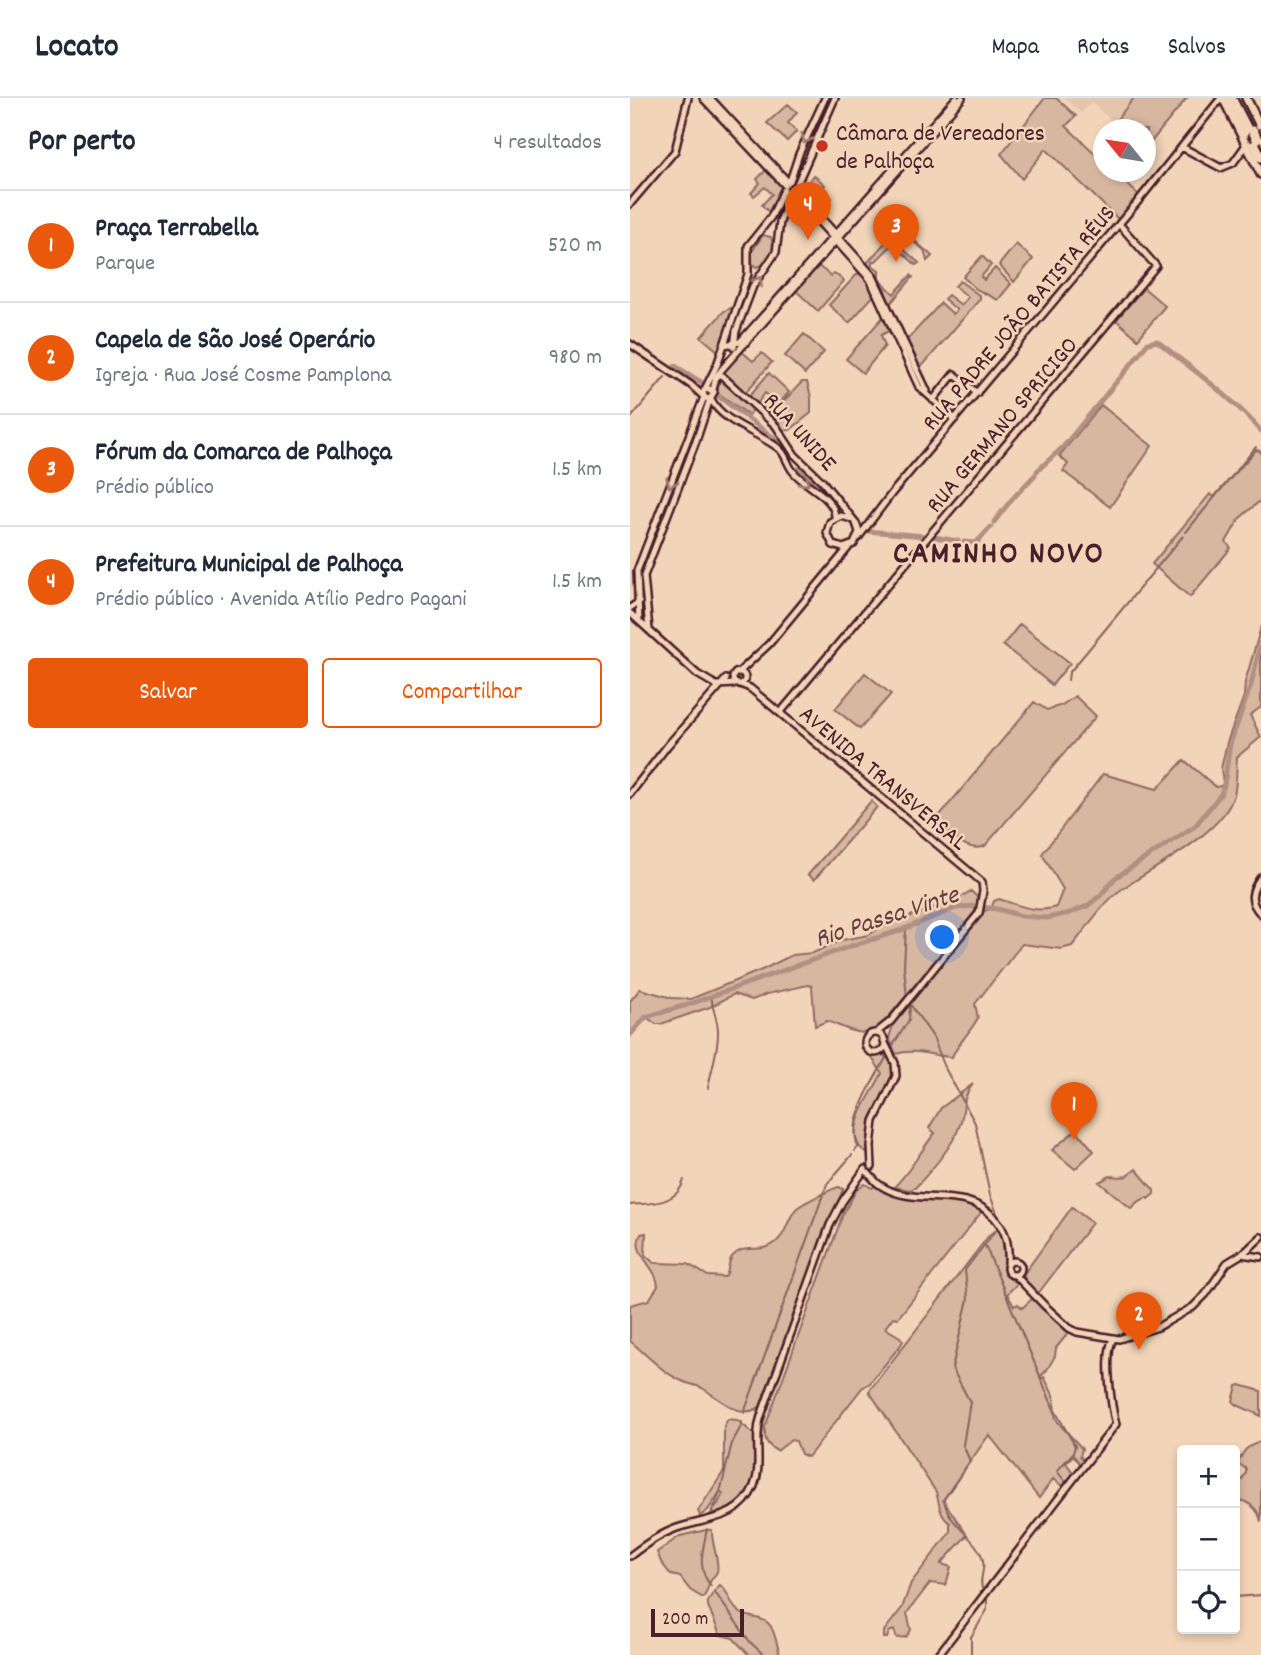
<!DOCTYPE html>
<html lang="pt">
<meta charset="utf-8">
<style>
body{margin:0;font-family:Dekko,sans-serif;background:#f6f6f7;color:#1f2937}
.controls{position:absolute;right:21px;bottom:21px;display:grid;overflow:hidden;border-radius:7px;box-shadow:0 4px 10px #0003}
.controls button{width:63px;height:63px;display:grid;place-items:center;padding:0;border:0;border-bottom:2px solid #e0e1e3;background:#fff;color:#1f2937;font:35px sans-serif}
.compass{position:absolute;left:463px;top:21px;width:63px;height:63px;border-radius:50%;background:#fff;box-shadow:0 4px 10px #0003;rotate:300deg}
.scale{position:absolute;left:21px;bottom:18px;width:93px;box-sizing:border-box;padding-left:7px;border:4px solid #4a1f2b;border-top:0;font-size:19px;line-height:24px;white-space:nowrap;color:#4a1f2b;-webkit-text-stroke:5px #f2d5b8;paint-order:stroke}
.you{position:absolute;left:313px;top:840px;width:24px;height:24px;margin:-18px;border:5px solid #fff;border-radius:50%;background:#1a73e8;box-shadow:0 0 0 10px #1a73e833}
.badge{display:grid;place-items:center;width:46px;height:46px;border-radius:50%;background:#ea580c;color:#fff;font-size:23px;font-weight:700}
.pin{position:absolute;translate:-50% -58px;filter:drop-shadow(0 2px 4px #0008)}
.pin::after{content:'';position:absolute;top:37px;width:24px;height:21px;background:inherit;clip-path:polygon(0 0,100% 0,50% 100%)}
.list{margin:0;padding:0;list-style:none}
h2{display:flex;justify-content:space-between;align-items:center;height:91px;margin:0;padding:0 28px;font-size:30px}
h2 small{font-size:23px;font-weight:400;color:#747a83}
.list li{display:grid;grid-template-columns:46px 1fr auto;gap:21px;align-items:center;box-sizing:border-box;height:112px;padding:0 28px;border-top:2px solid #e0e1e3}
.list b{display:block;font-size:26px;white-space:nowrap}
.list p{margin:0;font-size:23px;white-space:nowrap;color:#747a83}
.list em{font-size:23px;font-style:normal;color:#747a83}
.actions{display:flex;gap:14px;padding:21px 28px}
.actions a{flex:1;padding:16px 0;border:2px solid #ea580c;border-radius:7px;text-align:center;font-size:24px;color:#ea580c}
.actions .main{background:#ea580c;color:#fff}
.icon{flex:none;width:38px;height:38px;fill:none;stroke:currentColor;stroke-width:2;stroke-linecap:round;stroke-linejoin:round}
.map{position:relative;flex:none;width:631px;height:1557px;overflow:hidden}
header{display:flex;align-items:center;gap:42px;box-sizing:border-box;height:98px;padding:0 35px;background:#fff;border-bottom:2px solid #e0e1e3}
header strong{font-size:33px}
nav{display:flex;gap:38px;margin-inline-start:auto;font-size:24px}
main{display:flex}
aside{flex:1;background:#fff}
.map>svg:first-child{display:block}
.built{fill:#e4c6ac}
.green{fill:#d7b7a0;stroke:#906b66;stroke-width:2}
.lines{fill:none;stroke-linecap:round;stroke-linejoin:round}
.stream{stroke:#88625f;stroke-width:2}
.river{stroke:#b28f82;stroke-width:5}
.secondary-casing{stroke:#4a1f2b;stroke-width:10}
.primary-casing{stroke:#4a1f2b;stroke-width:12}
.highway-casing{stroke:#4a1f2b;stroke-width:14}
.secondary{stroke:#f2d5b8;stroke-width:5}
.primary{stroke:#f2d5b8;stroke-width:7}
.highway{stroke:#f2d5b8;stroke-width:9}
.highway-bridge-casing{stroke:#4a1f2b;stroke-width:14;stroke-linecap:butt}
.highway-bridge{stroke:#f2d5b8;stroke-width:9}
.oneway{stroke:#9e7a72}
.poi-dot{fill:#c8321e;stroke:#f2d5b8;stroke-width:2.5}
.labels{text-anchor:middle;stroke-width:5;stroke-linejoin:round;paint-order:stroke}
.poi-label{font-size:24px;fill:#4a1f2b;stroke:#f2d5b8;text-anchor:start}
.street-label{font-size:24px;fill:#4a1f2b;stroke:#f2d5b8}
.water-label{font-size:26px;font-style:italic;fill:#643b41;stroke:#f2d5b8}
.district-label{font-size:32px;font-weight:bold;letter-spacing:2px;fill:#4a1f2b;stroke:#f2d5b8}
</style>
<header>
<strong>Locato</strong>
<nav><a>Mapa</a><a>Rotas</a><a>Salvos</a></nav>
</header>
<main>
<aside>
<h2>Por perto<small>4 resultados</small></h2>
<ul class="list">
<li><span class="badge">1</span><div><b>Praça Terrabella</b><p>Parque</p></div><em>520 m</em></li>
<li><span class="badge">2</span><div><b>Capela de São José Operário</b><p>Igreja · Rua José Cosme Pamplona</p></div><em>980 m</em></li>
<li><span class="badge">3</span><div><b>Fórum da Comarca de Palhoça</b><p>Prédio público</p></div><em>1.5 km</em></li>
<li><span class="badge">4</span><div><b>Prefeitura Municipal de Palhoça</b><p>Prédio público · Avenida Atílio Pedro Pagani</p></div><em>1.5 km</em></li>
</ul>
<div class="actions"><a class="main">Salvar</a><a>Compartilhar</a></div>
</aside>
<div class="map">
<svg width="631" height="1557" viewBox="0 0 631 1557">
<rect width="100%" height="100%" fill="#f2d5b8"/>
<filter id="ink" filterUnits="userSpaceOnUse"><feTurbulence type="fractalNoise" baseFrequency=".0143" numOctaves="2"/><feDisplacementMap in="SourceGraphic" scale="14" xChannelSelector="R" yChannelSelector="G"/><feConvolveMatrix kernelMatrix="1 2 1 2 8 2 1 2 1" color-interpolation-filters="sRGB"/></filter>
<g filter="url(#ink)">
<path class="built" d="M434,0H504L484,25L461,4L451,15Z"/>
<path class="green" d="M415,0H426L446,18L436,28L473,63L474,74H484L509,97L489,122L416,51L392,81L371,56Z
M504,0H557L516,50V32L491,31L484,25Z
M158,6L167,14L158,25L167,33L157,43L137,25Z
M137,71L153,87L141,116L132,107L142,96L135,89L124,98L121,95L130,85L127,81Z
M184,77L195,87L191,91L202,100L189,114L171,93Z
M269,129L302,158L297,163L294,152L269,133L265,137V144L289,165L286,167L263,146L246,163H242V167L249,172V181L264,196L281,177L283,179L260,206L254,190L237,165Z
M133,137L141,139L144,150L136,166L126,169L122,165L121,155Z
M386,146L403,161L384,184L369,167Z
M352,158L361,167L351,179L354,182L365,170L381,186L368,202L346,191L333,179Z
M187,167L201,178L204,175L214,183L188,213L165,192Z
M228,175L236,180L246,195L219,225L199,207Z
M330,183L350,198V201L294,266L290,269L286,268L276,243L311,205L323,216L327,212L314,201L318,197L331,207L338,199L325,188Z
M514,190L535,208L508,241L486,222Z
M103,209L88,253L71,239L94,213Z
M254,218L261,232L251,237L255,248L233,275L216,261Z
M174,236L194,254L175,276L155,258Z
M110,252L123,263L132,255L142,264L115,295L91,274Z
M139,275L159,294L150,305L135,295L119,317L88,295V287L91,279L113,299L111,302L114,304Z
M172,284H177L181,299V315L160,332L150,333L132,321L127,312L136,300L150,307Z
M471,307L522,348L480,409L433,373L438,366L429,358Z
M626,352L631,353V402L610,420L596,444L601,450L560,499L522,466L580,396L584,399Z
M390,526L440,565L422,587L373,547Z
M631,529V609L620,617L631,639L607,659C606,671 607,686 604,697C593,735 523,770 492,791C474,803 456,831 442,848L431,851L392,846L345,906L348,920C342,931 324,952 322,959C301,958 286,950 266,956L259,940L264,924L354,813L361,811L364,803L369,801C388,807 406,816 426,809L433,791L412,756L473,676L527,691L554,662L586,689L591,688L593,685L591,671L597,644L614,598L615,584Z
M235,575L261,596L230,631L205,611Z
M445,598L466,618L355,748C337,756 319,734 305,723L404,604L417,612L432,607Z
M241,703L247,709L184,782L178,777Z
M341,793L348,800L345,815L258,920C236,945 224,933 197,923L185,928L182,888L178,887L137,896L122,902L104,896L80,909L31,926H26L16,919L0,939V903L10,891L42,900L61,901L134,871L162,857L183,855L212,842L239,837L250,829L325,802Z
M249,956C284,967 247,1003 242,1022C239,1033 240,1045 238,1056L227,1047C220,1022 242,997 252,975L242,960L243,958Z
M343,986C330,1001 336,1015 328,1032C321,1050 298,1076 285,1090L280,1092L264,1089C281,1073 291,1052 305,1035L299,1030L311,1010Z
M446,1032L464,1053L445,1071L422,1052Z
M506,1071L524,1092V1096L518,1101L517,1099L506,1105L502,1111L469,1084L480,1078C495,1079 494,1081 506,1071Z
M235,1086L242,1090L246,1087C276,1107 320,1098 353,1112L268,1220L263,1219L255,1230L270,1239L273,1243L270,1248L240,1285L232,1290L178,1359L171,1356L166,1343L161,1342L147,1353C136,1347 134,1341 135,1329L213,1116L227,1091Z
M209,1089L213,1091L200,1124L134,1305C114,1327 90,1300 72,1290C66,1287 58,1286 52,1283C33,1275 16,1256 0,1243V1207L19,1202L28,1188C27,1168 0,1155 11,1136L16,1135L15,1157L24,1165L58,1166L78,1178L95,1179C100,1172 97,1165 102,1159C113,1145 129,1155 142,1147C157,1138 156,1123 166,1111C169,1107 203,1090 209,1089Z
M442,1109L462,1125L407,1197L399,1189L393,1177Z
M367,1132L371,1134C373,1141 376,1177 378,1179C381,1182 385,1183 388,1185L377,1196L384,1208L388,1206L392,1210L403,1200L439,1234L426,1250L425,1258L417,1272L410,1279L411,1281L414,1279C417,1285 422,1293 424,1300C426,1307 422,1313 427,1322C431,1330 445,1341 452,1351L450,1358L455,1364L452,1368L443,1357L436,1365L445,1377L435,1390L423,1381L409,1400L359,1337L313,1402L337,1437L311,1466L321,1469L316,1487L300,1485L277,1515L281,1532L276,1539L267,1540L264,1532L259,1534L257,1540H254V1533L272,1510L281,1485L320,1434V1425C309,1418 310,1406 306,1394L239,1293L360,1136Z
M610,1287L631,1293V1318L607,1307L603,1303L607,1288Z
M98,1321L107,1322L125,1337C124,1349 127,1360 125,1372C123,1393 106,1412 87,1417L82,1412L88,1406L93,1395L90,1394L78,1412L70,1418L68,1413L94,1373V1328Z
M631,1343V1424C629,1411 619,1403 605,1401V1393L616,1375V1371L608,1365C615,1349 617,1350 631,1343Z
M76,1432H82C81,1445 90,1463 87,1474C85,1477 82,1480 80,1484C77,1490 78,1494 73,1500L60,1492L50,1479L41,1477L31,1464L27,1454L50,1438Z
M90,1487C98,1493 99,1502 105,1510C114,1522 131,1517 139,1526C145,1532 147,1548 150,1557H119L103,1540L90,1537L78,1508V1502Z"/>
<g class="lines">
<path class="stream" d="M0,321L35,279
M556,434L626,349
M438,582L439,575L553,438
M276,830L274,869L277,899
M280,906L303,939L316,972L345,1025L360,1097L368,1118
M263,947L279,922L280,908
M78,990C81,973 88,953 88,935C89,922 80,908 82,897
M225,1053L229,1048C215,1025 244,982 256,960
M0,1107C21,1105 47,1107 54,1082
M355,1147L423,1309L445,1348L443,1355L427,1373L437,1386
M114,1315L197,1086L222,1057
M80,1418C93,1392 94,1376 101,1349C103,1340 110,1334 112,1324
M77,1431C73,1452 66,1470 81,1488
M84,1493L120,1544L134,1557
M353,1493C347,1480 358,1471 351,1456C342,1436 317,1426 314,1401L340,1363L333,1347L340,1304L322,1270L338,1201L335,1172L366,1132
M605,1499L631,1497
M341,1557V1539L357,1512V1500"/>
<path class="river" d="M45,268L71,284
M491,279L518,245L527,243C563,272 602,299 631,333
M88,298L151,345
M169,371L213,411
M407,373L433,349L488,282
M385,398L405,377
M364,424L382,401
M237,433L295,438
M304,439L328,443
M334,444L346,445L361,429
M0,937L16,919L60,906L221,848L269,833L326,810L343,808L367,811L392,818L417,820L440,815L457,808L470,798L485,780L565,728L591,696L594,687L600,646L621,587L631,544"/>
<g class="secondary-casing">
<path id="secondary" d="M73,0L155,87
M80,0L158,84
M552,49L591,70L603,65L616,47
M160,83L169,56L195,0
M167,86L205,0
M169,95L243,178L297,293
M165,97L240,181L289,289L325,321
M0,106L45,53L58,0
M0,246L61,287L73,298
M94,247L118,176V148L141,119L154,92
M104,249L106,233L123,188L146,154L150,124L160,98
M89,275L146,328L165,357L192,383L226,425L229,434L224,446L213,450L203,447L197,435L200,424L211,418L222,421
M77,290L84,294L80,301L75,300L73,295L87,267L94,247L110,244L326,0
M83,292L86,279L93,270L332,0
M81,301C92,324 127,334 147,349C156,355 156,364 162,372C173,388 206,398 205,420
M303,302L324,276L347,295
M228,440L262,395L505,107L591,0
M0,510L9,504
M0,515L67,576L86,587L106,586
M9,523L7,473L74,299
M19,532L14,478L66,343L80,301
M103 580a6 6 0 1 1 12 0a6 6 0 1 1-12 0Z
M108,575L139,546L219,449
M110,586L120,590L352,784L353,793L349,815L261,923L246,935
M150,615L526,168L489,126
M0,696L38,647L96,581
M631,779C621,793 618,803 631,816
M235 945a10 10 0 1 1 20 0a10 10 0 1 1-20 0Z
M242,1069L241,1048L244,1023L266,978L265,965L254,943
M238,1075C242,1079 245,1084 250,1087C284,1111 334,1086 365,1120C377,1134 379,1148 378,1166
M611,1156L631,1159
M377 1170a7 7 0 1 1 14 0a7 7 0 1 1-14 0Z
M385,1177L415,1208L439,1230L447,1234L489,1241L528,1229L563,1209L576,1196L597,1165L615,1154L631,1139
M0,1458C14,1447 30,1436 47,1430C76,1420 110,1422 124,1388C133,1366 123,1341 131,1318L200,1127L212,1104L235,1071
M308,1557L486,1326C481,1309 474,1255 483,1241"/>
</g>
<g class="primary-casing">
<path id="primary" d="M593,0L631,76
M616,0L631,30"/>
</g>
<g class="highway-casing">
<path id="highway" d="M601,0L619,35
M623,43L631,59"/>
</g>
<use href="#secondary" class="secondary"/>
<use href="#primary" class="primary"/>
<use href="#highway" class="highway"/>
<g class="highway-bridge-casing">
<path id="highway-bridge" d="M623,33L627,41"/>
</g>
<use href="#highway-bridge" class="highway-bridge"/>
</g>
<defs><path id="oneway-chevron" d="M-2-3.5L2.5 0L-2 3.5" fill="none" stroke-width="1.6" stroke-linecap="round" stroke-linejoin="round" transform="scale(1.75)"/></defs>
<g class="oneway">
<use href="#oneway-chevron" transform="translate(176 41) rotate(115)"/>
<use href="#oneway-chevron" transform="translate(128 183) rotate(-59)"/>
<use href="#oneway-chevron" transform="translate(175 384) rotate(41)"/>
<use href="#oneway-chevron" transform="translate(41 385) rotate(111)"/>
</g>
</g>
<circle class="poi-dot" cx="192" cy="48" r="7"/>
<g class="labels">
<g class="poi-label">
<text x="206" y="42">Câmara de Vereadores<tspan x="206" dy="28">de Palhoça</tspan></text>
</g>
<g class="street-label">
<text transform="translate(388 219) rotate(-50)" y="8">RUA PADRE JOÃO BATISTA RÉUS</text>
<text transform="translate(371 326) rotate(-50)" y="8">RUA GERMANO SPRICIGO</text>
<text transform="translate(171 333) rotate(48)" y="8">RUA UNIDE</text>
<text transform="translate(254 679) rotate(40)" y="8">AVENIDA TRANSVERSAL</text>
</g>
<g class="water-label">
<text transform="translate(256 817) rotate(-18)" y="9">Rio Passa Vinte</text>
</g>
<g class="district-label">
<text x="369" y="464">CAMINHO NOVO</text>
</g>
</g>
</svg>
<div class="controls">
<button>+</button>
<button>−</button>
<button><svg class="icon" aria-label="locate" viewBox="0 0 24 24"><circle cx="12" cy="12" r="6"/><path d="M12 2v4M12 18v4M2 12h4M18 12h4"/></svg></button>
</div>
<svg class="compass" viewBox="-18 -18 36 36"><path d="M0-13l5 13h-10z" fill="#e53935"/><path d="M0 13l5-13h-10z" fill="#747a83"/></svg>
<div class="scale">200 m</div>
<div class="you"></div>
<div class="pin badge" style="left:444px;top:1042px">1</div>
<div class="pin badge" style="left:509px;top:1252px">2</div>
<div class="pin badge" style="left:266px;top:164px">3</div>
<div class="pin badge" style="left:178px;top:142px">4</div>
</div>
</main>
